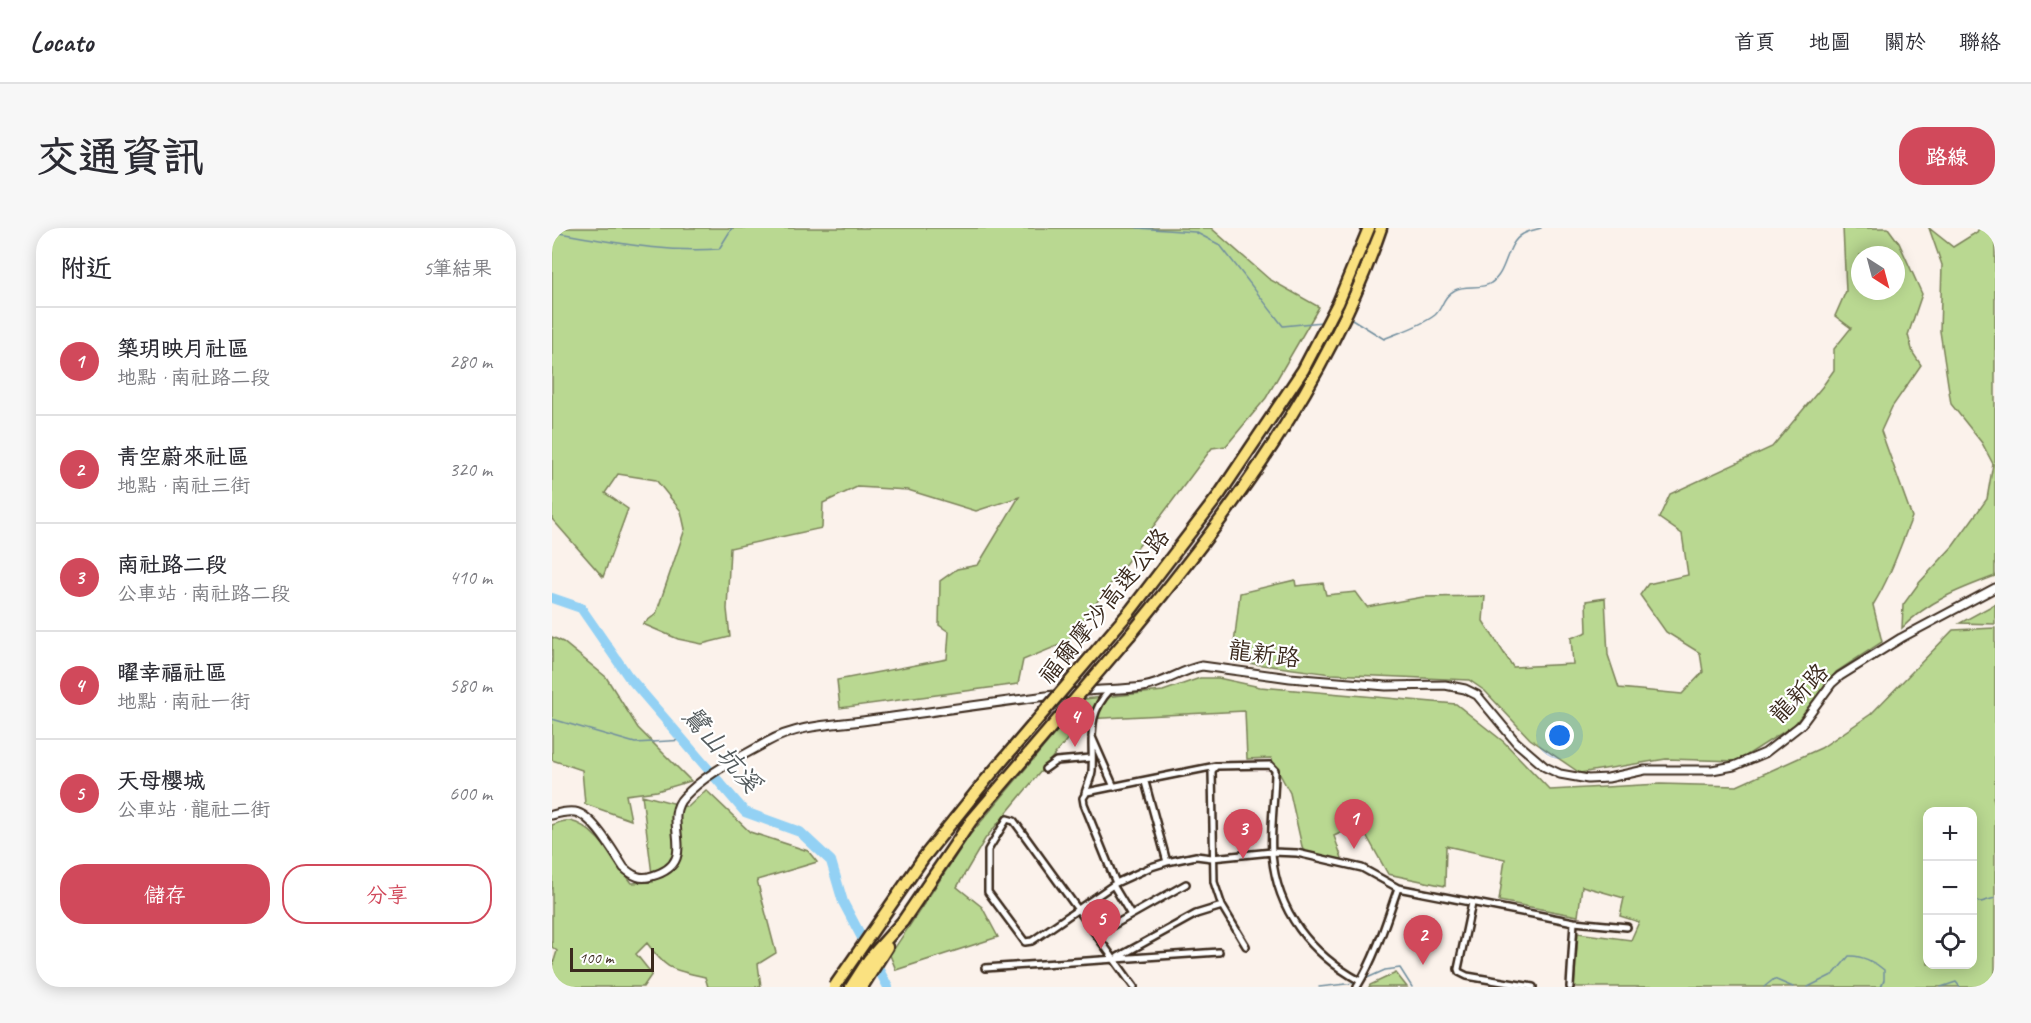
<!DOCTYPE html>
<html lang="zh-TW">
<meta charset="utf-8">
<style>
body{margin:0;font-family:Caveat,"LXGW WenKai TC",sans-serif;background:#f7f7f7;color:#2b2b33}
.controls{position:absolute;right:18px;bottom:18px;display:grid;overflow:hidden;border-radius:12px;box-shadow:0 3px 15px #0003}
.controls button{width:54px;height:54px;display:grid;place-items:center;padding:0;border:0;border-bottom:2px solid #e1e1e2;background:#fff;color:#2b2b33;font:30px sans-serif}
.compass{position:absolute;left:1299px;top:18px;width:54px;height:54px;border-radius:50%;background:#fff;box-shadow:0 3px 15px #0003;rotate:144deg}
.scale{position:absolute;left:18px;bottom:15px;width:84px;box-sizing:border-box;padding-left:6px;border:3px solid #3b2a1e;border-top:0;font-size:16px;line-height:21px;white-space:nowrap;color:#3b2a1e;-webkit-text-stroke:4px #fff;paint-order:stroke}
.you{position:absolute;left:1008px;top:508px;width:21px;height:21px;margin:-15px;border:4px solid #fff;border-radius:50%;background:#1a73e8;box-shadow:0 0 0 9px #1a73e833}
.badge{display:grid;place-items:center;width:39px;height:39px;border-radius:50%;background:#d1495b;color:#fff;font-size:20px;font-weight:700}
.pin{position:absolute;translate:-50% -50px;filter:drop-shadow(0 2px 3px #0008)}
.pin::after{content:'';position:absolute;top:32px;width:21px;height:18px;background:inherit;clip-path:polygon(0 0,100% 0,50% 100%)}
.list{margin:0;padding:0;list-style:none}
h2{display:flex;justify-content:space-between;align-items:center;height:78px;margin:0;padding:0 24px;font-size:26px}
h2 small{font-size:20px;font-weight:400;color:#7c7c81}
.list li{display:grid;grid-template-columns:39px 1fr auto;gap:18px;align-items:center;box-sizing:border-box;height:108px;padding:0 24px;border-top:2px solid #e1e1e2}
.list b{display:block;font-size:22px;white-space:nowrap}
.list p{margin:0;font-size:20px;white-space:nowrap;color:#7c7c81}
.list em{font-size:20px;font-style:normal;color:#7c7c81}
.actions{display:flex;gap:12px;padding:18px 24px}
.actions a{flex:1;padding:14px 0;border:2px solid #d1495b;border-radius:24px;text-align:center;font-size:21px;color:#d1495b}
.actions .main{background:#d1495b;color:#fff}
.icon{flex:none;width:33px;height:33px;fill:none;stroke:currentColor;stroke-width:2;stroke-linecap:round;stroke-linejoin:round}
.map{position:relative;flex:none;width:1443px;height:759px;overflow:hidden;border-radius:24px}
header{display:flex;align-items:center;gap:36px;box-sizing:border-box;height:84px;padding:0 30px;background:#fff;border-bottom:2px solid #e1e1e2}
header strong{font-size:28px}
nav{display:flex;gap:33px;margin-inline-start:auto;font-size:21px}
.intro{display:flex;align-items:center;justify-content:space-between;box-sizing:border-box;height:144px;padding:0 36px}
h1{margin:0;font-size:42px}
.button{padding:15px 27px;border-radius:24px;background:#d1495b;color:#fff;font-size:21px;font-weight:700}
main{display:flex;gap:36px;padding:0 36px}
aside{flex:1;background:#fff;border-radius:24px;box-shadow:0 3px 15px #0003}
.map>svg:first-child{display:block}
.green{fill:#b9d891;stroke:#7a8158;stroke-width:1.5;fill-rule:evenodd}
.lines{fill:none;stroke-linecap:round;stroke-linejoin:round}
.stream{stroke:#708e9e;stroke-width:1.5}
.river{stroke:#93d1f4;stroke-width:10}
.minor-casing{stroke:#3b2a1e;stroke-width:10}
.tertiary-casing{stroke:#3b2a1e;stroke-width:11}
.motorway-casing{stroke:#3b2a1e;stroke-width:15}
.minor{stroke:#fff;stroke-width:5}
.tertiary{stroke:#fff;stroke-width:7}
.motorway{stroke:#fae180;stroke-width:10}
.motorway-bridge-casing{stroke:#3b2a1e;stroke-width:15;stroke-linecap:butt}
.motorway-bridge{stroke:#fae180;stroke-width:10}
.labels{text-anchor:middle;stroke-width:4.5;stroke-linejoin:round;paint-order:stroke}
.street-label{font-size:24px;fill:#3b2a1e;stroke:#fff}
.water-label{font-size:26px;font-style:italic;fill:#555c5e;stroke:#fff}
</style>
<header>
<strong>Locato</strong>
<nav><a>首頁</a><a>地圖</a><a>關於</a><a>聯絡</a></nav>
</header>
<div class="intro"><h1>交通資訊</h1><a class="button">路線</a></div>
<main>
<aside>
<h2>附近<small>5筆結果</small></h2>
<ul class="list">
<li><span class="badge">1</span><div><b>築玥映月社區</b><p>地點 · 南社路二段</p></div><em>280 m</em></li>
<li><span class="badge">2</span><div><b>青空蔚來社區</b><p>地點 · 南社三街</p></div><em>320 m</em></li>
<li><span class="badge">3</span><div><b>南社路二段</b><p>公車站 · 南社路二段</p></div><em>410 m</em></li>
<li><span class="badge">4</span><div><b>曜幸福社區</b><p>地點 · 南社一街</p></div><em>580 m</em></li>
<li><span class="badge">5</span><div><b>天母櫻城</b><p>公車站 · 龍社二街</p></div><em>600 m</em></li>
</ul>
<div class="actions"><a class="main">儲存</a><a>分享</a></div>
</aside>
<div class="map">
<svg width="1443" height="759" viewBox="0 0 1443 759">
<rect width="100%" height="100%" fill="#fbf2eb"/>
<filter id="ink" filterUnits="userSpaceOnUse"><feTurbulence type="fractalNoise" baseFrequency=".0167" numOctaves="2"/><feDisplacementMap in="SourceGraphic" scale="12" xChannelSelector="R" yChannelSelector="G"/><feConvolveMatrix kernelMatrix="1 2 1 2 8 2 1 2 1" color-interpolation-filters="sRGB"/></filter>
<g filter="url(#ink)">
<path class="green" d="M0,0H659L717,51L767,79L714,170L674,218L660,220L515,414L471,432L466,456L288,480L285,452L395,431L397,404L387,397L388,353L405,341L426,337L467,269L424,283L356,262L305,259L271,275L270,300L178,320L175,381L178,409L150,416L126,411L91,396L104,386L133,301L129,283L104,252L66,246L53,265L76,281L51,349L0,291Z
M1291,0H1336L1347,15L1370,66L1356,107L1361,125L1369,137L1340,179L1329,203L1360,289C1348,319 1338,350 1321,377L1330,414L1284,444L1242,497L1186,533L1114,531L1028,545L978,511L933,463L917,452L779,446L680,433L688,365L743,352L744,358L771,355L774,367L804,364L815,379L871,369L933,368L931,393L961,439L1021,436L1019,410L1035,404L1034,373L1053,370L1056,427L1067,460L1130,466L1151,444L1148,425L1114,404L1088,367L1096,356L1136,347L1130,306L1107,290L1118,266L1220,219L1270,159L1282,142V121L1299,100L1283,88L1294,63ZM1308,27H1344V63H1308Z
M1377,0L1401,19L1425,4L1427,0H1443V348C1408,361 1376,373 1350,400L1351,377L1367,355L1401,318L1435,271L1441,236L1430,215L1399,176L1388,103L1390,37Z
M1443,376V396L1408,395Z
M1443,400V568L1441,569L1443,576V759H1022L1026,705L1079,712L1087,694L1068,688L1072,670L1030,658L1026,688L947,673L953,631L894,618L893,658L836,646L808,596L782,608L791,633L751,623L738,565L719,530L695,531L693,483L532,491L433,611L405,659L430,679L446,709L344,742L338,727L417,608L532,471L611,463L648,450H666L708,459L904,476L952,514L998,562L1108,556L1185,558L1269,520L1319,486L1401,402ZM1376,584H1420V736H1376Z
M0,409L11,414L54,449L86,500L139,553L105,563L74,567L79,592L33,576L30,542L0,532Z
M154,562L198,604L256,623L265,634L205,652L224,725L206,736L209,759H156L153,749C120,741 116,744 95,715L84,726L100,746L91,759H0V739L5,723L0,719V597C6,595 12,592 18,593C43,597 65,636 80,655L101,654L90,567L136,579Z
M844,745L855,759H817L818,757Z"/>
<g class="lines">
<path class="stream" d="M585,0L643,4L668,17L731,98L770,94
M0,4C57,13 109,25 167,21L180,0
M796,92L800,91L832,111C848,104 869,98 883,87C891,80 890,69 903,62C913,56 929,62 939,55C956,44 953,16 971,6C976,3 983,2 989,0
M0,491L83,515L133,512
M1420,672L1429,674L1443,670
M813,751L833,742L848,740L860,759
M767,759L803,755
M1212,759L1222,751L1241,759
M1256,759L1282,746L1297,728C1309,727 1323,734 1332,742V752L1329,759
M1389,759L1404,754L1408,759"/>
<path class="river" d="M0,370L29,380L76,448L193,584L248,604L279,633L291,674L336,759"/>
<g class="minor-casing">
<path id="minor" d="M540,509L562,559
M493,541L504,533L539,530
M589,553L664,538
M533,565C535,558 539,551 540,543C542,511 533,488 558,462
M564,655L532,576L531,570L535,564L589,553L593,554L615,634
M561,657L579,687
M920,675L906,741L907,744L915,748L981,759
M560,698L634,656
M694,718L670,678L662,654L660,543L664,538L718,537L723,542C723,570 718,598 720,626C725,684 759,726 808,753
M566,729L644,686L670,678
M433,740L667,724
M582,759C542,704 502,648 462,593L455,591L436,622V664L473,714L480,713L564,655L599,639L615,634L644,628L660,630L720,624L745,625L810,640L846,660L1022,694L1075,699
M805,759C824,728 834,694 846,660
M1018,759L1022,694"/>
</g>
<g class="tertiary-casing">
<path id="tertiary" d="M0,587C7,585 16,583 23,584C41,587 62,625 72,640C81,648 89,652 100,648C150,634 108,593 132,569C154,545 187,530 215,514C249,495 287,497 325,491C392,482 460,472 527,464C548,461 570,462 591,459C612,456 629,442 650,438L738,450L834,458L893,457L913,461L925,467L964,514L993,539L1008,546L1036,551L1056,550L1093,542H1160L1182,538L1213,525L1249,497L1280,455L1288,448L1349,410L1443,360"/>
</g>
<g class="motorway-casing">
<path id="motorway" d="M578,407C680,283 777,153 829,0
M299,759L317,731L351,693
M310,759L335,719"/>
</g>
<use href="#minor" class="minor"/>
<use href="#tertiary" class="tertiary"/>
<use href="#motorway" class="motorway"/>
<g class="motorway-bridge-casing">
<path id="motorway-bridge" d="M351,693L419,593L578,407
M282,759L372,629L433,553L579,382L667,267L751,142L786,75L817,0"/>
</g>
<use href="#motorway-bridge" class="motorway-bridge"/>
</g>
</g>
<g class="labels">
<g class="street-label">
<text transform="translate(552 378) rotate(-51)" y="8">福爾摩沙高速公路</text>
<text transform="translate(712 426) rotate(7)" y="8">龍新路</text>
<text transform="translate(1247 465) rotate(-46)" y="8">龍新路</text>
</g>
<g class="water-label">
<text transform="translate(170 521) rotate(49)" y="9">鷺山坑溪</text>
</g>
</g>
</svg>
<div class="controls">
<button>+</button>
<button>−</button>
<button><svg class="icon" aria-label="locate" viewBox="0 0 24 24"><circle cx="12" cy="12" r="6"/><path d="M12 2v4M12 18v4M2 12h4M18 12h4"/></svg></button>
</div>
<svg class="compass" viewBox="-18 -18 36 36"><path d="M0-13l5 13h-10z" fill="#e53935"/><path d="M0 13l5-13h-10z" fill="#7c7c81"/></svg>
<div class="scale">100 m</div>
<div class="you"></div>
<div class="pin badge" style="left:802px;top:621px">1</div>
<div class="pin badge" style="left:871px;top:737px">2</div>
<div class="pin badge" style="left:691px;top:631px">3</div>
<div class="pin badge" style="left:523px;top:519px">4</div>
<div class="pin badge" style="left:549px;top:721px">5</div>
</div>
</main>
